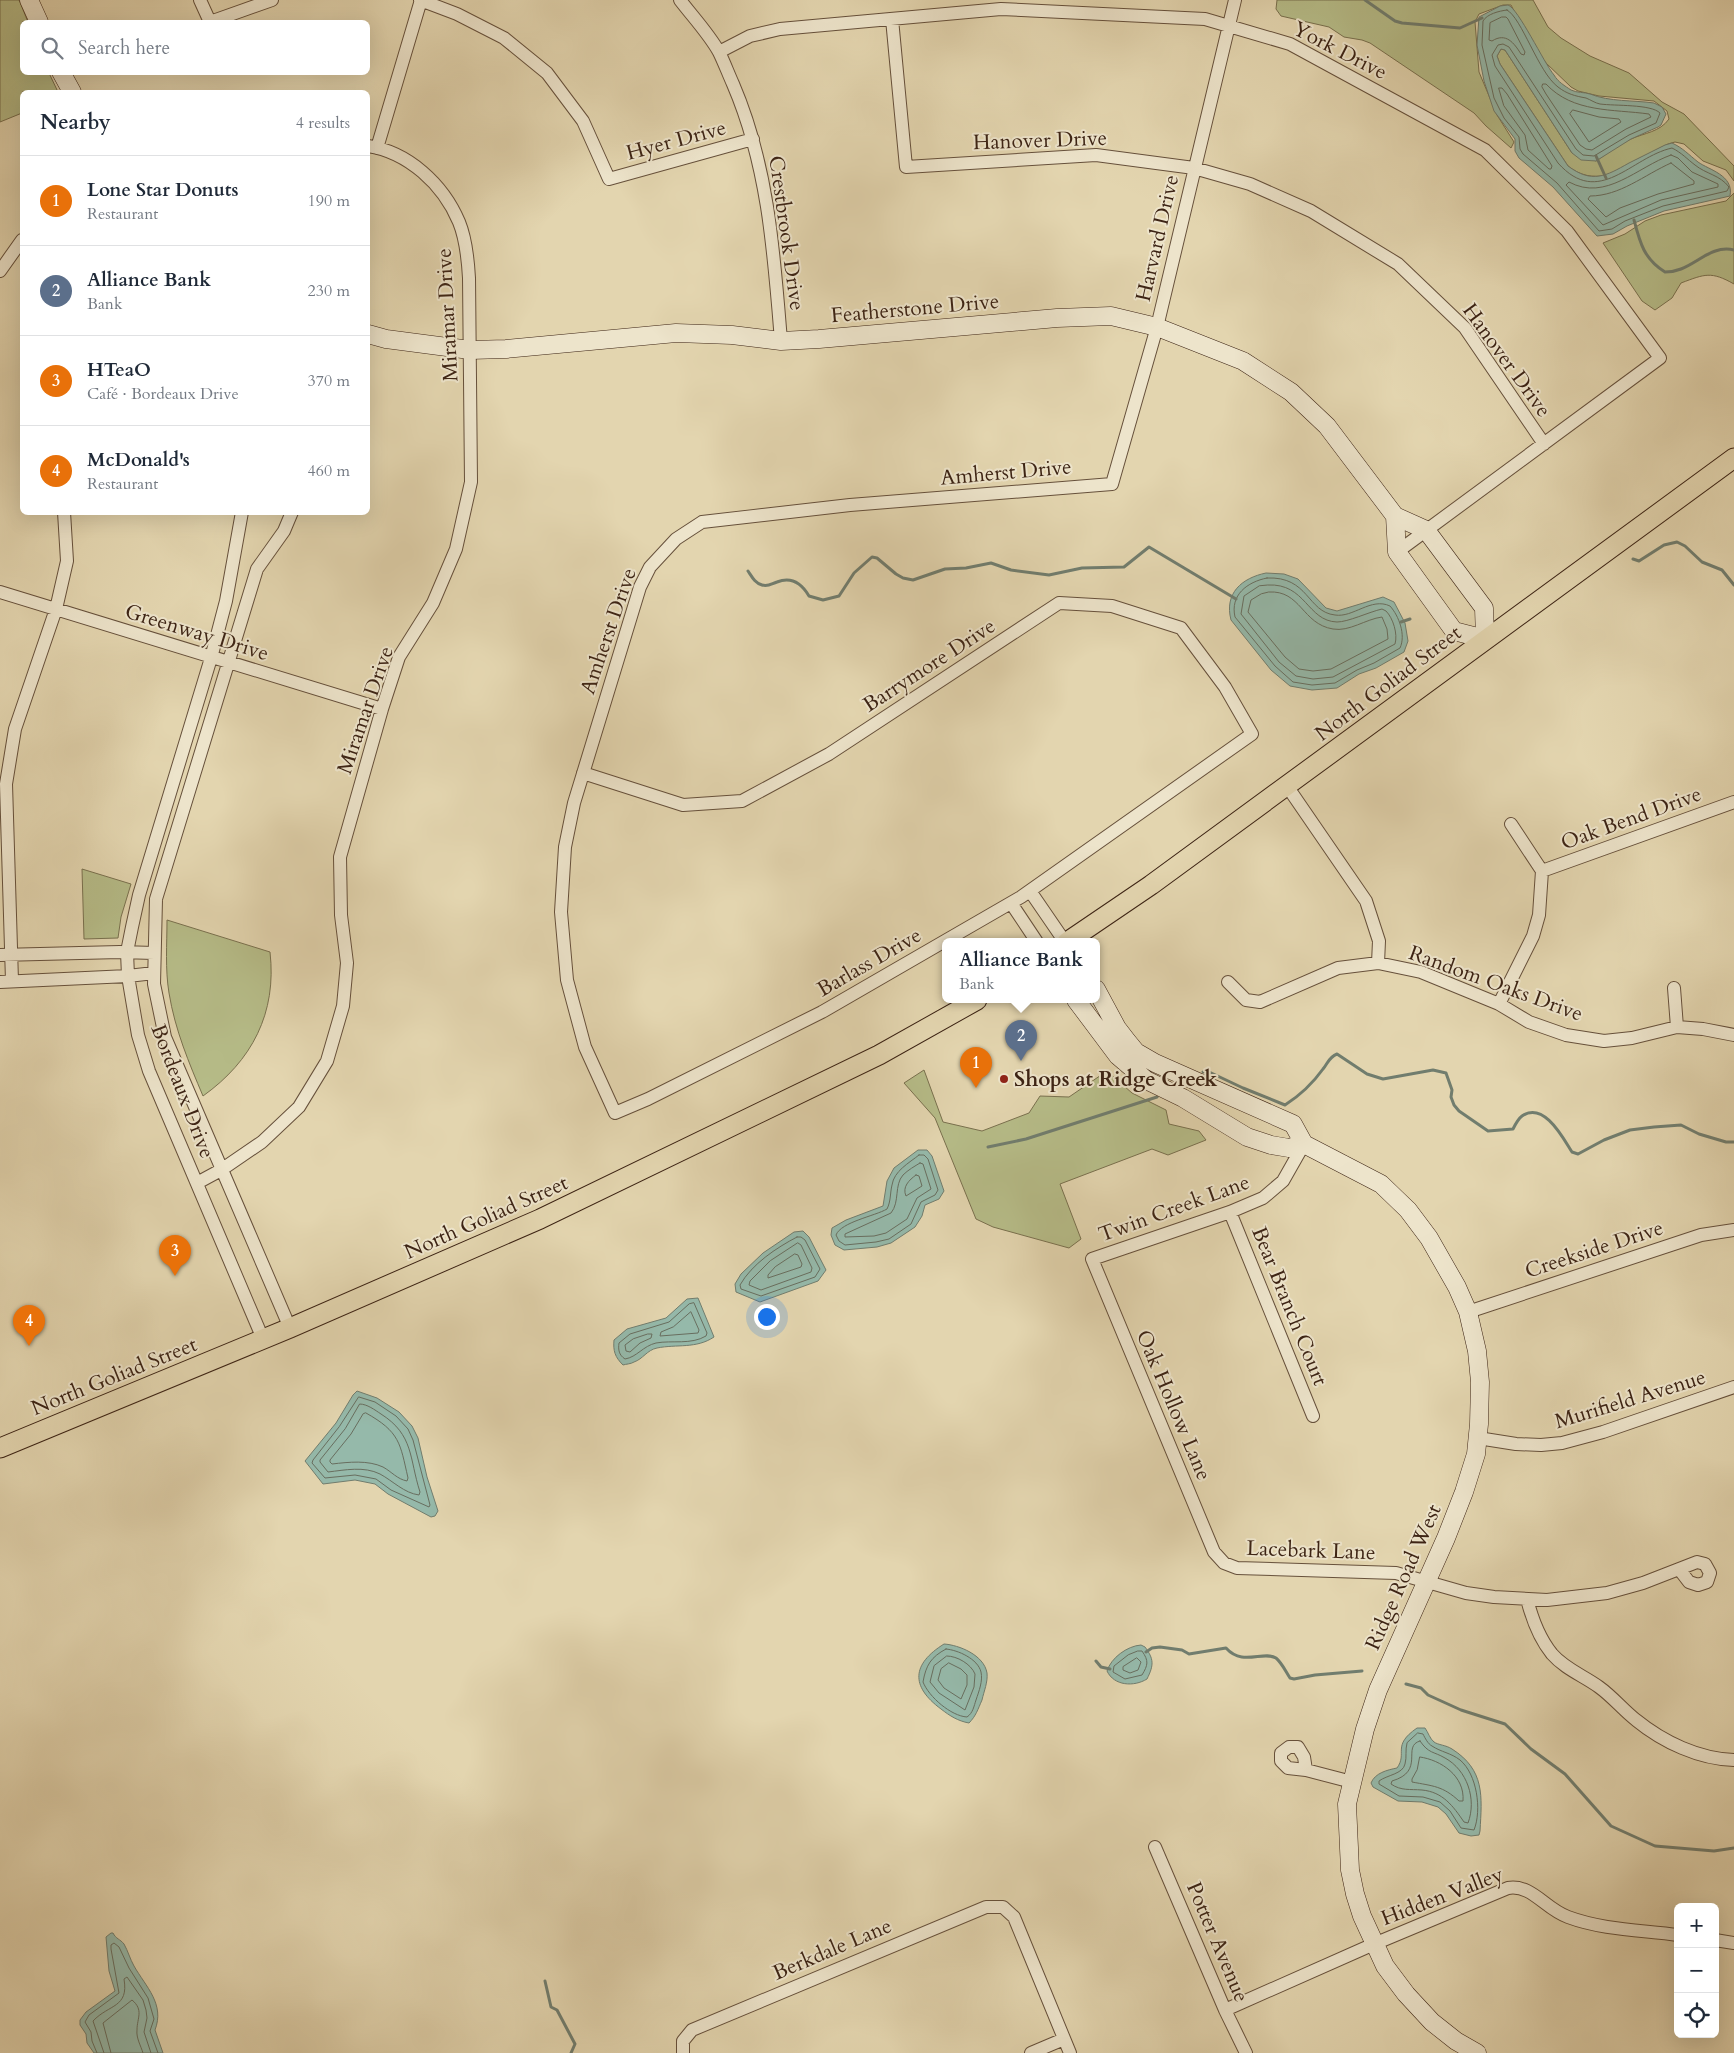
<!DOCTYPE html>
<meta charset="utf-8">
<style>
body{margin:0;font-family:Cardo,serif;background:#f6f6f7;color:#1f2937}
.controls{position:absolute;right:15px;bottom:15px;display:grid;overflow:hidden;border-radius:8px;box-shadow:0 5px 20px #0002}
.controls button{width:45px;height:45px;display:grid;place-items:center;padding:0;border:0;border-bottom:1px solid #e0e1e3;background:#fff;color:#1f2937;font:25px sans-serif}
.you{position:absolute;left:766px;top:1316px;width:18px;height:18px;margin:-12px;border:4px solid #fff;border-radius:50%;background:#1a73e8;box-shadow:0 0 0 8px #1a73e833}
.badge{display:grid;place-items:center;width:32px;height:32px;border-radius:50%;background:#111827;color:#fff;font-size:16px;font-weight:700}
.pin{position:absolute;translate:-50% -41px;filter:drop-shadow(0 1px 2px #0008)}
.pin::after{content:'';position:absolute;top:26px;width:18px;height:15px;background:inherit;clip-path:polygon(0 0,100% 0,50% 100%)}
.popup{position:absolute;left:942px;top:938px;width:158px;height:65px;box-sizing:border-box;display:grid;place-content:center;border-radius:8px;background:#fff;filter:drop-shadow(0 1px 4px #0005);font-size:16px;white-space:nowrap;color:#747a83}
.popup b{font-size:19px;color:#1f2937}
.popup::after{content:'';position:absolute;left:50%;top:100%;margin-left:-10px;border:10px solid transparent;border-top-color:#fff}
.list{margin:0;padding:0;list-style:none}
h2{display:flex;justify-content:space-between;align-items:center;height:65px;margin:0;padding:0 20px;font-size:21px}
h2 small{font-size:16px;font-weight:400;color:#747a83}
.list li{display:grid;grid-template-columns:32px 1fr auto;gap:15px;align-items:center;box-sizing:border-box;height:90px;padding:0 20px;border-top:1px solid #e0e1e3}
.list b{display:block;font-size:19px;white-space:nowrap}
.list p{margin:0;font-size:16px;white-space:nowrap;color:#747a83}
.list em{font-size:16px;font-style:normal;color:#747a83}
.icon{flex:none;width:28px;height:28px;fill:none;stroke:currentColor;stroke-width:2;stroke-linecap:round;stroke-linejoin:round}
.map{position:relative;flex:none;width:1734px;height:2053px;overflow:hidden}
.search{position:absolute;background:#fff;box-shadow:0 5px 20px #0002;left:20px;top:20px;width:350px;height:55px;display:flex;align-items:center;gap:12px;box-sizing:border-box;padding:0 18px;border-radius:8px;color:#747a83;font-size:19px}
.panel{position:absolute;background:#fff;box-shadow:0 5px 20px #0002;left:20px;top:90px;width:350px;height:425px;border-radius:8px}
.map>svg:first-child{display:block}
.green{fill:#b6bc88;stroke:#79704e}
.water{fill:#95b9aa;stroke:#717d6e}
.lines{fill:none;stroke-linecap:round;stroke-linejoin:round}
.shore{stroke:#686e5f;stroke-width:1}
.stream{stroke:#717d6e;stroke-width:3}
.street-casing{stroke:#66503b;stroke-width:14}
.secondary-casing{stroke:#3c2314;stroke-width:19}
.primary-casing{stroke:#3c2314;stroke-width:21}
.street{stroke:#ede4cb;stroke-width:12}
.secondary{stroke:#ede4cb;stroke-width:18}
.primary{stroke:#e3d5af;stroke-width:19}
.poi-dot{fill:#8f2418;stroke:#ede4cb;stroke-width:2}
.labels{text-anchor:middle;stroke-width:4;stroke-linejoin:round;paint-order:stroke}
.street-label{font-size:21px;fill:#3c2314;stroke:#ede4cb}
.poi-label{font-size:21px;font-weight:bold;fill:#3c2314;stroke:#ede4cb;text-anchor:start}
</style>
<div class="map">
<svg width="1734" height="2053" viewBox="0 0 1734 2053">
<rect width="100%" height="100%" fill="#e3d5af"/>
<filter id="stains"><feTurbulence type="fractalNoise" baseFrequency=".004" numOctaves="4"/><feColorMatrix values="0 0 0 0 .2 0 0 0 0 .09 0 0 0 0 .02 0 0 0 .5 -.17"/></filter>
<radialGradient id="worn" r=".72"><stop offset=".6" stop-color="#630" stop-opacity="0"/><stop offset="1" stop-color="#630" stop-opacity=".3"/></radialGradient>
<path class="green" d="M0,0H19L28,22H22V72L49,73L58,92H22V113L0,122Z
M1277,0H1533L1548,27L1561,38L1590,56L1629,73L1662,102L1684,114L1734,166V181L1726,170L1703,161L1684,144L1675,142L1668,144L1608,175C1592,178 1581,176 1568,166L1500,64L1497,56L1501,49L1505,50L1572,153L1596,161C1607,154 1618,144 1631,139C1644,133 1660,132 1669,119L1667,111L1654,101L1599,96L1578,91L1571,87L1546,63L1529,40L1511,5H1503L1479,14L1475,22L1479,72L1497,115L1514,142L1511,148L1486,126L1474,113L1370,43L1362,40L1344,37L1329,27L1281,16L1276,9Z
M1734,193V284C1711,271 1705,274 1681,283L1672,298L1655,310L1642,301L1603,243L1625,234L1645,221L1661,215L1726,201Z
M82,869L131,884L121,917L118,938L84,939Z
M167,920L270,952C277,1013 252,1061 203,1096C189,1063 175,1030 169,993C165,969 167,944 167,920Z
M924,1070L943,1122L982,1131L1029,1113L1040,1096L1069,1097L1107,1071L1132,1093L1166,1110L1169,1124L1199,1131L1206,1140L1168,1155L1152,1149L1060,1184L1081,1239L1069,1248L993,1227L976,1219L935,1118L904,1083Z"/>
<path class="water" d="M1508,5C1518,8 1544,63 1554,75C1558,82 1565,86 1571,90C1577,93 1584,92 1590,94C1610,102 1633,100 1654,103L1662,107L1666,114L1661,125L1658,127L1631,139L1596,161L1581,160L1572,153L1505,50L1501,49L1497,56L1500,64L1568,166C1592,184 1606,176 1629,163C1641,157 1653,151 1665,145L1672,143C1683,148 1689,155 1698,162C1709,170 1734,175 1730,196L1664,211L1627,226L1613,234L1597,236L1553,187L1519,158L1515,151V139L1494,111L1484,81L1477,45L1479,17L1500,6Z
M1266,573L1284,574L1298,579L1326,608L1337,611L1383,597L1394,602L1405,623L1408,641L1404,652L1376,668L1359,674L1337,688L1312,690L1290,686L1271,670L1231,620C1224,593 1242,578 1266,573Z
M918,1150H927L932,1156L944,1191L939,1199L925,1205L922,1216L915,1227L891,1243L877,1247L844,1250L835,1245L831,1235L832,1228L846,1220L883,1206L887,1181L894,1168Z
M803,1231L809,1237L826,1270L818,1281L760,1302L736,1292L735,1284L741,1274L763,1253L794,1232Z
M698,1298L714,1337C696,1349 677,1344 657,1348C647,1350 643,1359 634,1362C631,1364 626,1364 623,1365C615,1357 613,1351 614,1340L627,1329L666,1318L687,1299Z
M357,1391L377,1398L399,1412L412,1426L418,1438L427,1477L438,1511L435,1516L431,1517L388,1494L375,1484L355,1480L323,1484L305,1461L336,1423L353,1395Z
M944,1644C959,1645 984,1655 987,1673C988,1682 984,1691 982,1700C978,1709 976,1716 969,1723C958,1721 950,1716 941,1709C910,1686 912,1664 944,1644Z
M1141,1645L1145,1647C1154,1659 1154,1665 1147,1679C1134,1687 1114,1686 1107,1671C1111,1658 1127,1646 1141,1645Z
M1417,1728H1425C1428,1732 1430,1739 1434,1742C1438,1745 1446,1745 1452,1749C1485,1770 1482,1796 1480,1831L1479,1835L1471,1836L1459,1833L1446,1814L1438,1807L1422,1802L1398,1801L1373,1787L1371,1783C1375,1773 1387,1770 1397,1768C1408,1753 1391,1746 1417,1728Z
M111,1933H113C116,1939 120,1939 124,1944C128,1951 130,1959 134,1966C146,1987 165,2004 155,2030L163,2053H94L87,2043L86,2034L80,2025V2020L86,2012L115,1991L109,1971L106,1937Z"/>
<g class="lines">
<path class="shore" d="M1507,10C1522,18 1538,72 1558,87C1567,94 1575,96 1586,98C1591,100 1595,103 1600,104C1615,106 1651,104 1660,113L1656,123L1629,135L1594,156L1583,155L1576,149L1509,47L1503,44L1498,45L1492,55L1495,66L1558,163C1599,209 1631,157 1672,148C1682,153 1687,159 1695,165C1706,174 1720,175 1729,187L1727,191L1663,206L1625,221L1612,229L1599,231L1557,183L1523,154L1520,149L1519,137L1504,118L1494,98L1482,45L1483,21C1487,14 1499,11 1507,10Z
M1502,17H1506L1508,19L1525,52L1524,55L1521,54C1514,43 1506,32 1492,41L1489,40L1490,23Z
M1543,84H1546C1573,113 1613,109 1649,114L1651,117L1626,129L1592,150L1586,149L1580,145L1546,94L1542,87Z
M1499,88H1502L1507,94L1552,166L1551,169H1549L1528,150L1525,135L1504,106Z
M1573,110L1599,117L1619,119L1621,122L1589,142L1570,114Z
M1671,155L1678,158L1692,172L1718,184V187L1661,200L1603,225L1566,185L1569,182C1606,202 1637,167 1671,155Z
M1671,163L1694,181V184L1658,194L1620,208L1606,217L1588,199L1590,196C1620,196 1644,175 1671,163Z
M1267,578C1309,576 1307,612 1335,615C1353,618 1371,597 1390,606C1399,616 1406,635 1400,648L1374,663L1357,670L1335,683L1312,685L1293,682L1275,666L1235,617C1230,595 1247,582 1267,578Z
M1268,585C1306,583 1307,621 1337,622C1348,622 1369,612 1382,609L1386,611C1393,618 1398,634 1395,644L1333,677L1313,679L1296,676L1279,662L1241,614L1244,596L1259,586Z
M1269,592C1301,590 1302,624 1333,629C1349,632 1366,619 1382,617L1387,629L1388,639L1331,669L1313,671L1299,669L1285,657L1248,612L1251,600L1261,594Z
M919,1155H924L928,1159L938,1190L935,1195L921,1202L911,1224L889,1239L876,1242L845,1245L839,1241L836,1235C841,1222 875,1216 887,1209C891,1201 890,1193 892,1185C894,1171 909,1163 919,1155Z
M920,1163L923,1164L931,1189L917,1198L907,1219L886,1233L874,1236L845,1237V1234L891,1213C900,1202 894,1185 903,1175C908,1170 915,1166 920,1163Z
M916,1175L919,1176L922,1186L906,1196C902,1187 909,1180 916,1175Z
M797,1237H801L805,1240L820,1269L815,1277L761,1296L741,1289L740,1285C752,1264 776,1248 797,1237Z
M798,1243L801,1245L812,1268L811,1272L761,1290L749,1285L750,1281L770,1261Z
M795,1254L798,1255L802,1264L801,1267L768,1278V1275L775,1267Z
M694,1303L707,1333L706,1336C691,1345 672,1340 656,1343C643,1346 637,1357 625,1359C619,1355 618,1350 619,1343L630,1334L669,1322L689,1304Z
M691,1312L699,1330L698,1333L660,1336L661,1332L673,1327Z
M648,1334H652L651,1338L640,1343L630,1352L626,1351L625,1345L633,1339Z
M359,1397L375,1402L396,1416L408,1429L413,1440L430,1505L429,1507L391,1490L376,1479L355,1475L325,1478L312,1463L313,1460L339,1427Z
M360,1404C367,1404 375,1410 381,1414C414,1435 409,1458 420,1492L419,1495C404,1493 393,1481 380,1474C364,1466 345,1470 328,1472L320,1462V1460L345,1429Z
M366,1413C400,1432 400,1443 408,1478L407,1481C397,1479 392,1472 383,1467C368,1460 349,1462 332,1464L330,1462V1460L351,1434L363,1414Z
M946,1649C958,1650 978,1659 981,1672C983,1681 979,1691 976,1700C974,1706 973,1713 967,1717C951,1716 929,1697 923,1682C926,1665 931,1657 946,1649Z
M1138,1651H1142C1149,1661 1148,1665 1142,1675L1125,1679L1113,1672L1114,1666L1128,1655Z
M947,1656C957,1656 971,1664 975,1674L974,1687L965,1710L939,1693L930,1682L934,1666Z
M1137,1658L1141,1662L1138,1670L1130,1673L1123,1670V1667Z
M949,1663L961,1669L967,1675V1685L961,1699L944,1688L938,1680L941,1669Z
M1418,1733L1423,1734C1425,1738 1428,1744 1432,1746C1441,1752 1451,1753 1460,1760C1477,1774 1482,1810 1474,1830L1461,1828L1450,1811L1440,1802L1423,1797L1399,1796L1379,1784V1781C1387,1775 1403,1774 1405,1764C1407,1757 1405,1750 1407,1743Z
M1420,1741C1429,1754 1433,1751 1445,1758C1467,1770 1477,1799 1468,1823L1464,1822C1453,1806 1443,1792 1422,1790C1410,1789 1401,1791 1391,1784L1392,1781C1426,1771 1401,1746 1420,1741Z
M1420,1757C1441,1760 1465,1776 1463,1801H1459C1443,1786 1433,1786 1412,1782V1779L1417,1770Z
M97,2053L92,2041L91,2032L85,2022L89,2015L119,1993L111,1949V1945L114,1943L119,1947L129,1968L148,1998L154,2019L150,2031L158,2053
M104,2053L93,2021C109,2004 129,2008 124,1979L127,1977L143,2000L146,2010L147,2018L144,2032L151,2053
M111,2053L103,2023L132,2000C144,2010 137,2018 137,2030C136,2038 141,2046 143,2053"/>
<path class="stream" d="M1365,0L1395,21L1402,23L1460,28L1482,18
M1596,156L1606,178
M1634,220C1640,243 1644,259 1665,272C1670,272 1676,271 1681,269C1699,262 1713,245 1734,250
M1633,559L1639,561L1664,545L1677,542L1685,546L1702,562L1722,570L1734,585
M748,571C752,577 755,583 762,585C768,587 771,584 777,582C792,576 802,584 809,596L823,600L839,596L854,573L872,557L877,558L896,574L903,578L913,580L945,569L966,568L991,563L1011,570L1049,575L1082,568L1124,567L1149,547L1236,599
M1401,622L1410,619
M1203,1072L1207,1071L1243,1088L1285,1105C1299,1096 1313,1083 1323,1069C1328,1063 1329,1057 1337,1054L1367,1074L1383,1079L1433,1070L1446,1073L1452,1090L1451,1097L1454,1105L1459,1111L1488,1131L1513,1129C1515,1125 1518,1119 1522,1116C1544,1101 1563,1138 1572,1152L1578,1154L1604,1140L1630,1130L1654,1127L1681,1125L1699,1134L1726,1142H1734
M988,1147L1026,1139L1157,1097
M1146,1652L1152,1648L1160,1647L1182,1650L1189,1654L1226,1648C1243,1667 1263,1650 1276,1658C1282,1663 1286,1672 1290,1678L1294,1679L1315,1675L1362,1671
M1096,1661L1101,1667L1110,1669
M1406,1684L1421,1688L1428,1695L1461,1710L1505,1724L1531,1749L1565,1774L1611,1826L1655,1846L1714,1851L1734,1848
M545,1981L551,2007L557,2010L575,2044L571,2053"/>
<g class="street-casing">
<path id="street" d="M200,0L210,22L272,0
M420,0L457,14L504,38L547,73L583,121L609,179L753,139
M680,0C693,17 709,34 719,52C724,62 728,73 733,84C768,165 774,253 781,341
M892,19L906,167L1096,155L1194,168L1250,184L1311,211L1398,264L1465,328L1544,444
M719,52L750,36L780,29L1001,9L1205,19L1290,44L1485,150L1567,231L1660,358L1397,552
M377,148L421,0
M0,271L22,240
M242,512L226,601L211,658L139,895L132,927L127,952L128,976L138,1035L149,1071L263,1339
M0,592L382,709
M583,773L683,805L742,801L829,754L1059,603L1112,606L1181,628L1225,687L1252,734L1021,897L822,1012L648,1099L615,1113L585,1047L567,980L561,912L565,847L574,803L640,587L650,567L676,539L702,522L850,505L1112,484L1157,327L1235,0
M1287,786L1366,901L1379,941L1378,963
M1542,871L1734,802
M1030,891L1065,942
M1011,903L1037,942
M0,955L120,952L154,953
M12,981L6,784L15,729L56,609L67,561L64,512
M0,982L128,976L154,973
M1228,982L1246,1000L1260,1002L1338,968L1378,963L1421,972L1499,1004L1529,1022L1566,1035L1604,1041L1632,1038L1677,1027L1703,1029L1734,1035
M1674,988L1677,1027
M1499,1004L1533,936L1539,915L1542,871L1511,824
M1304,1144L1283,1181L1263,1198L1230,1212L1092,1259L1214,1552L1224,1563L1237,1568L1396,1573L1466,1593L1494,1597L1547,1600L1607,1593L1643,1583L1679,1569
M197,1183L221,1170L262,1142L299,1107L327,1061L343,1006L347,963L341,915L340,857L382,709L399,657L433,603L456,549L471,482L469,278C468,260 466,239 459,222C443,184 408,152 368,146
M1230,1212L1313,1416
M1468,1312L1701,1235L1734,1230
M290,1328L165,1037L154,984L156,899L257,569L284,531L292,512
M1478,1438L1516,1444L1541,1445L1562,1443L1603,1432L1734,1387
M1697,1562L1705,1564L1710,1573L1707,1582L1698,1585L1689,1582L1679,1569Z
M1527,1599C1532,1619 1539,1638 1552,1654C1565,1669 1584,1676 1599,1687C1613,1697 1623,1710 1636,1720C1663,1742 1699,1759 1734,1760
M1289,1747H1298L1304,1757L1306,1770L1288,1768L1281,1761V1753Z
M1306,1770L1352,1782
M1155,1847L1225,2010L1246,2053
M1715,1940L1734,1943
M1225,2010L1374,1944L1508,1888C1532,1884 1545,1909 1568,1917C1603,1930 1641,1930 1678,1935
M683,2053V2041L692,2030L986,1907H1003L1014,1917L1070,2053
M1031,2053L1064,2039"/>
</g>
<g class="secondary-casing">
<path id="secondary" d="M29,0L39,22
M61,72L72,92
M368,334L386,339L470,350L506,349L676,333L732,335L781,341L819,339L1057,318L1111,316L1157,327L1243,361L1291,392L1327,426L1395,516L1397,552L1454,631L1485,639L1484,608L1426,530L1395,516
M1096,989L1117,1028L1127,1041L1136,1052L1155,1063L1293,1124L1304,1144L1381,1184L1408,1210L1429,1238L1457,1287L1468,1312L1477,1351L1480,1382L1479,1424L1476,1454L1464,1492L1446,1538L1378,1690L1365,1729L1347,1804L1350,1870L1355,1894L1362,1916L1385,1966L1406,1994L1432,2022L1456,2041L1477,2053
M1076,1000L1118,1056L1146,1080L1183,1098L1247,1137L1271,1145L1289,1148L1304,1144"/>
</g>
<g class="primary-casing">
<path id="primary" d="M1067,942L1151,885L1734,458
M0,1448L290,1328L540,1219L879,1055L977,1000"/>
</g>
<use href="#street" class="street"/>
<use href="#secondary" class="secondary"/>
<use href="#primary" class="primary"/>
</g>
<circle class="poi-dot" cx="1004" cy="1079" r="5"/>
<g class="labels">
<g class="street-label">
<text transform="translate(1340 50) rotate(27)" y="7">York Drive</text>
<text transform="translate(676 140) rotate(-15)" y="7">Hyer Drive</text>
<text transform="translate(1040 140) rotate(-2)" y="7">Hanover Drive</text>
<text transform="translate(787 233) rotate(82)" y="7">Crestbrook Drive</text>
<text transform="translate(1157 238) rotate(-77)" y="7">Harvard Drive</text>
<text transform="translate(915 308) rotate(-5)" y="7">Featherstone Drive</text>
<text transform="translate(447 315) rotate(-93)" y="7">Miramar Drive</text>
<text transform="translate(1507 360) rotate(54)" y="7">Hanover Drive</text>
<text transform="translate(1006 472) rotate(-5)" y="7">Amherst Drive</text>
<text transform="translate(608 631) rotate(-71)" y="7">Amherst Drive</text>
<text transform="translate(197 632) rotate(17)" y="7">Greenway Drive</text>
<text transform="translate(929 665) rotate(-33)" y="7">Barrymore Drive</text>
<text transform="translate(1388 683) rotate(-37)" y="7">North Goliad Street</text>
<text transform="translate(365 710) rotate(-71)" y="7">Miramar Drive</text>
<text transform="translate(1631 818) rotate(-20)" y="7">Oak Bend Drive</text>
<text transform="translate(869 962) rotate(-30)" y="7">Barlass Drive</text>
<text transform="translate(1496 983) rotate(20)" y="7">Random Oaks Drive</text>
<text transform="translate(183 1091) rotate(69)" y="7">Bordeaux Drive</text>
<text transform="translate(1174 1208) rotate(-20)" y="7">Twin Creek Lane</text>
<text transform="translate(486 1217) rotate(-24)" y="7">North Goliad Street</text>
<text transform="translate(1594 1249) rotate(-18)" y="7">Creekside Drive</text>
<text transform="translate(1290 1306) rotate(68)" y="7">Bear Branch Court</text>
<text transform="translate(114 1376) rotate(-22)" y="7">North Goliad Street</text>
<text transform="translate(1630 1399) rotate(-17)" y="7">Murifield Avenue</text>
<text transform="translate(1174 1405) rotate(67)" y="7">Oak Hollow Lane</text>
<text transform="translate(1311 1550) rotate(2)" y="7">Lacebark Lane</text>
<text transform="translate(1403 1577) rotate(-66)" y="7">Ridge Road West</text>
<text transform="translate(1442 1896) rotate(-21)" y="7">Hidden Valley</text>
<text transform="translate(1218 1942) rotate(67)" y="7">Potter Avenue</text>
<text transform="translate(832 1949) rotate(-23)" y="7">Berkdale Lane</text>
</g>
<g class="poi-label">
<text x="1014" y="1086">Shops at Ridge Creek</text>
</g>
</g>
<rect width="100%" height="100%" filter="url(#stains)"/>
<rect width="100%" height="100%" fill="url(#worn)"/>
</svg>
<div class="controls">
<button>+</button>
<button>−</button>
<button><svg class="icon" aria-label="locate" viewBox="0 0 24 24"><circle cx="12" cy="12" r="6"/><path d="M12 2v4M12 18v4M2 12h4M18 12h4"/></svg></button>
</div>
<div class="you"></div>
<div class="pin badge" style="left:976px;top:1088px;background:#e8710a">1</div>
<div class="pin badge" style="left:1021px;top:1061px;background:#5c6f8a">2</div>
<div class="popup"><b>Alliance Bank</b>Bank</div>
<div class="pin badge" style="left:175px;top:1276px;background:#e8710a">3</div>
<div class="pin badge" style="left:29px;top:1346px;background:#e8710a">4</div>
<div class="search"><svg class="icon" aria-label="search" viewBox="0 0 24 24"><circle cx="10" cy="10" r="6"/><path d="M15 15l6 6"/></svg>Search here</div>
<section class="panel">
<h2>Nearby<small>4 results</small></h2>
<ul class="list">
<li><span class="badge" style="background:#e8710a">1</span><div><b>Lone Star Donuts</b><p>Restaurant</p></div><em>190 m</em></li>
<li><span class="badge" style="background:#5c6f8a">2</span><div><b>Alliance Bank</b><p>Bank</p></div><em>230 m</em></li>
<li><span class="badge" style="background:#e8710a">3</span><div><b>HTeaO</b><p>Café · Bordeaux Drive</p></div><em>370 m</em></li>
<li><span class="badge" style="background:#e8710a">4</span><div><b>McDonald's</b><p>Restaurant</p></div><em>460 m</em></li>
</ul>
</section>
</div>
